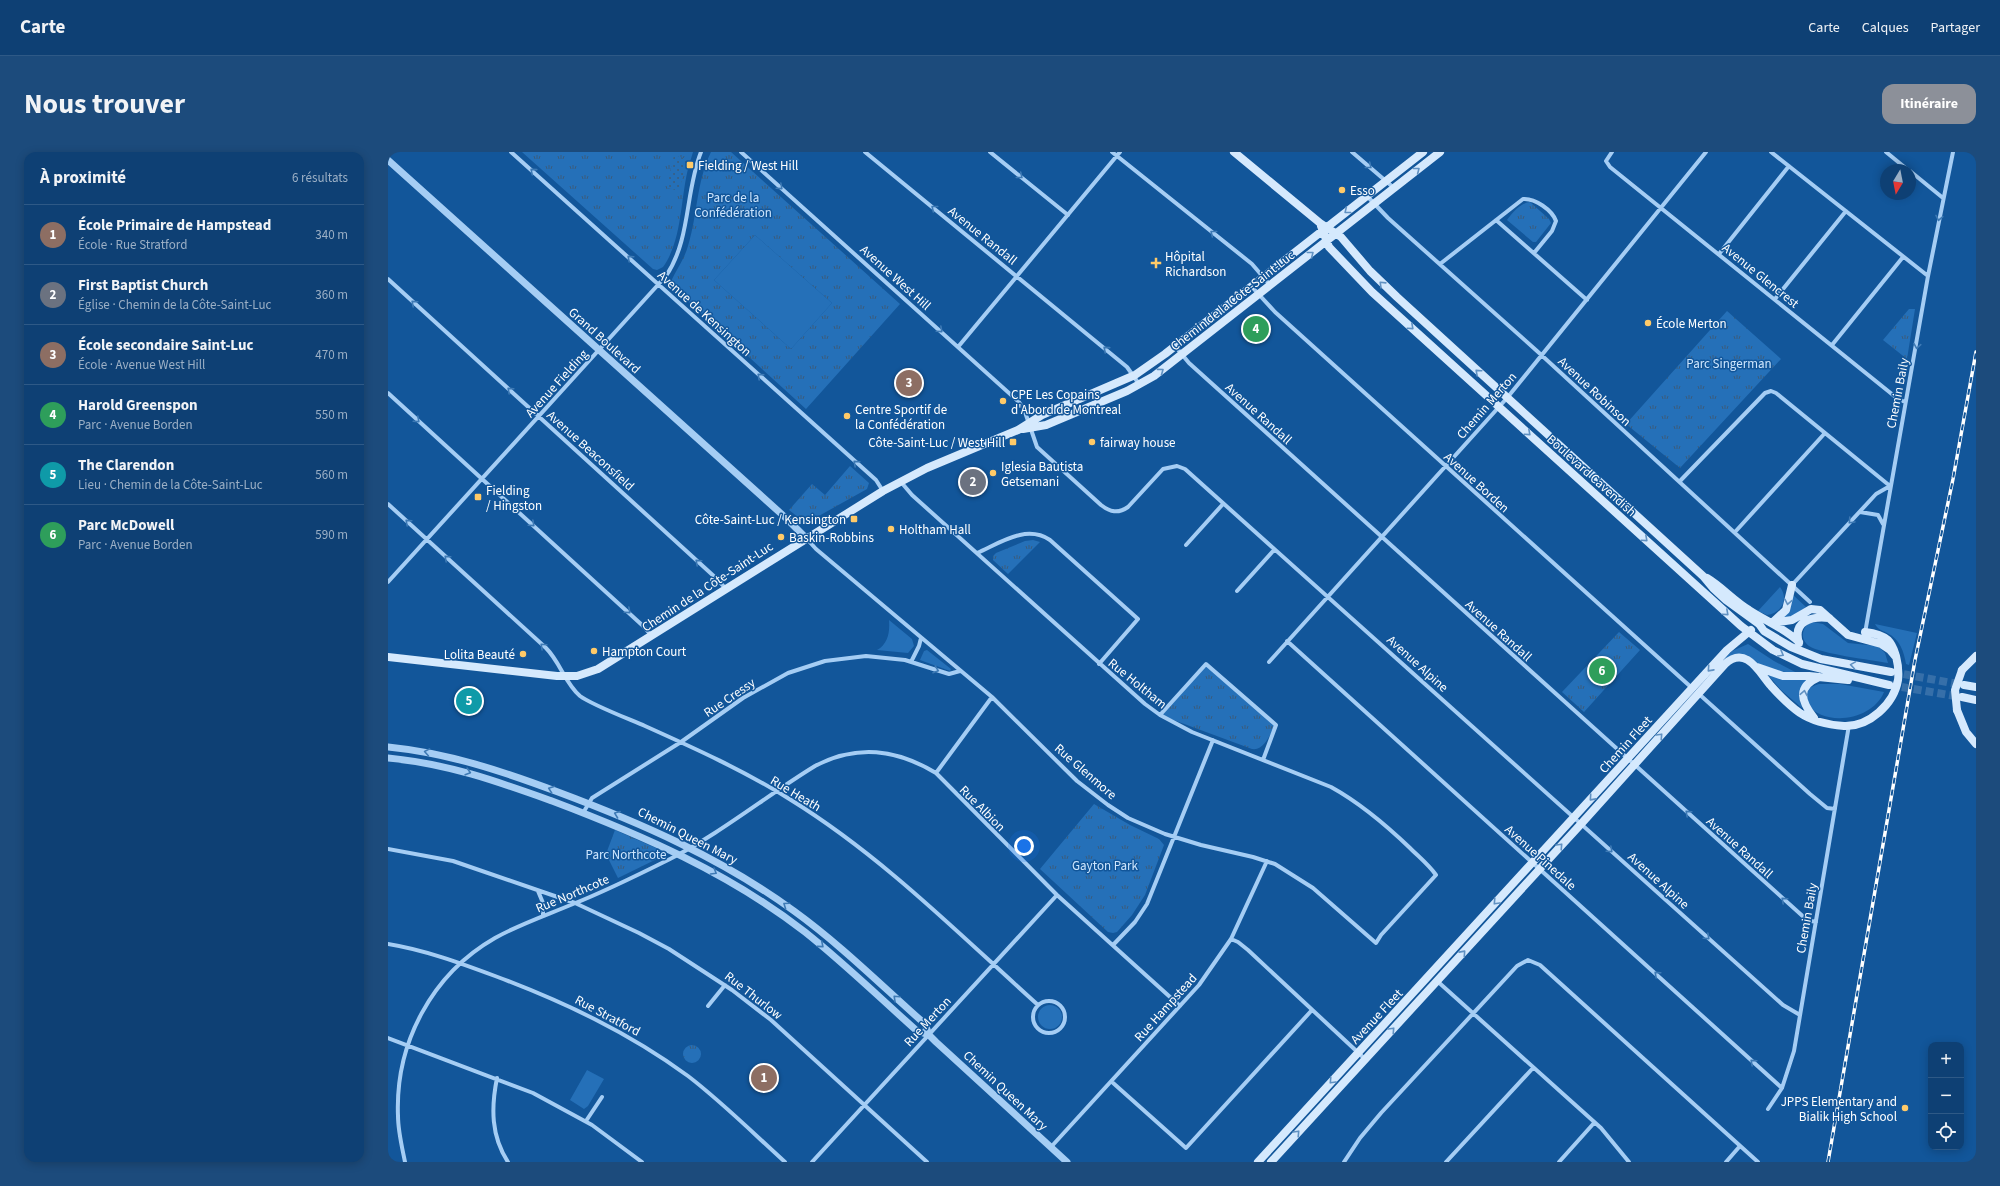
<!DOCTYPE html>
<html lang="fr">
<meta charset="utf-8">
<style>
body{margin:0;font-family:"Source Sans 3",sans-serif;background:#1c4b7c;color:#f1f3f6}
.controls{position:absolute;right:12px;bottom:12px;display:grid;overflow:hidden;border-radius:8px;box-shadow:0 2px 10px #0003}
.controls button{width:36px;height:36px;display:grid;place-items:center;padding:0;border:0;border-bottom:1px solid #2e5986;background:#0e4074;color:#f1f3f6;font:20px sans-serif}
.compass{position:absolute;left:1492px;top:12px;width:36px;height:36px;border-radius:50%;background:#0e4074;box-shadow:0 2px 10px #0003;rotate:190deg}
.you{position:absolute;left:636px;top:694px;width:14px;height:14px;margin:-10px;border:3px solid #fff;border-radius:50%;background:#1a73e8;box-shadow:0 0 0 6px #1a73e833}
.badge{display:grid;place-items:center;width:26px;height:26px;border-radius:50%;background:#8c9099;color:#fff;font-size:13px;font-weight:700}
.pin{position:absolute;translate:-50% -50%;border:2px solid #fff;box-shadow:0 1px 4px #0006}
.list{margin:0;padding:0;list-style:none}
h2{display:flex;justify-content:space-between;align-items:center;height:52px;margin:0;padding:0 16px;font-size:17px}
h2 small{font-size:13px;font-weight:400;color:#9bafc5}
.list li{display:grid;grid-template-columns:26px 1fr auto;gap:12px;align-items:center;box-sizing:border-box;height:60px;padding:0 16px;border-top:1px solid #2e5986}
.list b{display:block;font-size:15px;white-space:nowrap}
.list p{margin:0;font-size:13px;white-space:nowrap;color:#9bafc5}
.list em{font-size:13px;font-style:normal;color:#9bafc5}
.icon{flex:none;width:22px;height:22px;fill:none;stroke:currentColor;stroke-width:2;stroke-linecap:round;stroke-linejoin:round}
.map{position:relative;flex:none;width:1588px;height:1010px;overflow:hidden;border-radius:12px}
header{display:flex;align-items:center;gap:24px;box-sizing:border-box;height:56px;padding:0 20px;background:#0e4074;border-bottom:1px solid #2e5986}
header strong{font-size:19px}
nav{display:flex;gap:22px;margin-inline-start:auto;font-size:14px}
.intro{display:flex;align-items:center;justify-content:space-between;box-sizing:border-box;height:96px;padding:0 24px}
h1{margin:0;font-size:28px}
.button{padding:10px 18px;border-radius:12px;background:#8c9099;color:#fff;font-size:14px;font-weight:700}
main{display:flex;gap:24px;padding:0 24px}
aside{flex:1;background:#0e4074;border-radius:12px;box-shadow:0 2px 10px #0003}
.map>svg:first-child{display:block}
.grass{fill:#2570b8}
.park{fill:url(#park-tufts);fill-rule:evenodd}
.garden{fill:url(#garden-dots)}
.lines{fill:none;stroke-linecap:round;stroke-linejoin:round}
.secondary-tunnel{stroke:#366fa9;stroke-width:8;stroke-dasharray:8 4;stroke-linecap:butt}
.minor{stroke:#a5cdf4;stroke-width:4}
.tertiary{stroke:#a5cdf4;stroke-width:7}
.secondary{stroke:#d5e9fd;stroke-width:8}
.rail-casing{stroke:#fff;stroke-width:3.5}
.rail{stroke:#12569a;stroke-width:2;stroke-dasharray:6;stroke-linecap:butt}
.secondary-bridge{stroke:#d5e9fd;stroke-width:8}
.oneway{stroke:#3e7ab5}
.oneway2{stroke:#6091c2}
.poi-dot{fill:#ffca68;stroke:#12569a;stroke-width:1.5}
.labels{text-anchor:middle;stroke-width:3;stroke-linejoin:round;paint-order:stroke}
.poi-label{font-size:13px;fill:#fff;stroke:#12569a;text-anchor:start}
.park-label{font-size:13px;fill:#cee6fe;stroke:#12569a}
.street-label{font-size:13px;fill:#fff;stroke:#12569a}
</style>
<header>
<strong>Carte</strong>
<nav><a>Carte</a><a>Calques</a><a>Partager</a></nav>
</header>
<div class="intro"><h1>Nous trouver</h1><a class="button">Itinéraire</a></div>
<main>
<aside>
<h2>À proximité<small>6 résultats</small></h2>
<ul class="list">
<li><span class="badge" style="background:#8d6e63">1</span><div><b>École Primaire de Hampstead</b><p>École · Rue Stratford</p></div><em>340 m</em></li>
<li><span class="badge" style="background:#6b7280">2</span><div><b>First Baptist Church</b><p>Église · Chemin de la Côte-Saint-Luc</p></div><em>360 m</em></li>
<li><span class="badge" style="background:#8d6e63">3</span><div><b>École secondaire Saint-Luc</b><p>École · Avenue West Hill</p></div><em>470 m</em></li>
<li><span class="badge" style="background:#2e9e5b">4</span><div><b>Harold Greenspon</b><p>Parc · Avenue Borden</p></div><em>550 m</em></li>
<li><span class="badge" style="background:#0f9aa8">5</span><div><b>The Clarendon</b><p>Lieu · Chemin de la Côte-Saint-Luc</p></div><em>560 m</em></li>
<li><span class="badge" style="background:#2e9e5b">6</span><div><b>Parc McDowell</b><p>Parc · Avenue Borden</p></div><em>590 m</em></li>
</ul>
</aside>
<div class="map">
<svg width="1588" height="1010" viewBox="0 0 1588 1010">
<defs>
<pattern id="park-tufts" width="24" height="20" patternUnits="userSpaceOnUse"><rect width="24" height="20" fill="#2570b8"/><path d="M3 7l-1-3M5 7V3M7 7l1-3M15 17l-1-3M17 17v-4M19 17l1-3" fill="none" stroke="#3a5c7d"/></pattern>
<pattern id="garden-dots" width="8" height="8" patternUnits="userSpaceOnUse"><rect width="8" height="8" fill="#2570b8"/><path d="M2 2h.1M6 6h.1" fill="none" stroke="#3a5c7d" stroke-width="1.8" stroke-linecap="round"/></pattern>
</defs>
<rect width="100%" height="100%" fill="#12569a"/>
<path class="grass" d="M367,83L444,151L403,197L326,128Z
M1392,435C1401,447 1394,461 1379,463L1370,459Z
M1404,442L1418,455L1405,464L1394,467Z
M501,468L524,487L526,494L520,501L489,498C500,492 502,480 501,468Z
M1425,470L1435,472L1460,491L1490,494L1497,501L1500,511C1484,508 1433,502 1421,494C1417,491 1414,486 1415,481C1416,475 1419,472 1425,470Z
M1487,472L1529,481L1521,513L1518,512C1516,500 1512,487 1499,481C1494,478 1490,478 1487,472Z
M1360,492L1386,509L1409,521L1388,519L1372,513L1359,503L1333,510L1344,499Z
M539,498L563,517L562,519L532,508L536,499Z
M1380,523L1395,527L1419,528L1412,549L1414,556L1393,538Z
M1431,532H1452L1496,540C1485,568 1437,576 1419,552C1419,536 1417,537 1431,532Z
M650 865a12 12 0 1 1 24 0a12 12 0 1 1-24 0Z
M199,918L216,927L200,954L196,957L182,948Z"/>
<path class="park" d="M134,0H305L302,10L299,9L298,12L301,13C292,46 295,87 275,115L269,118L265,117Z
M323,0H343L512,152L418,257L282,133C285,122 296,109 300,94C310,61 308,31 323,0ZM367,83L444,151L403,197L326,128Z
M1142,50L1161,67L1163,71L1148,90H1145L1119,68C1123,62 1132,51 1142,50Z
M1521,157H1527L1519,207L1495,188Z
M1339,159L1393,207L1292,316L1238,272Z
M462,314L481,331L479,337L420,370L415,369L401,358L424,332L437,343Z
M645,388L652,390L620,422L605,408V404L608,401L637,389Z
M1231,480L1252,498L1196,560L1174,540Z
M818,512L888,573C882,581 877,599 864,597L772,563Z
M706,652L742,673L771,687L776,693L757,743L744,763L729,780L725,781L720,780L652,717Z
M227,678L277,700V703L230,726L218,702Z
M295 902a9 9 0 1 1 18 0a9 9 0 1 1-18 0Z"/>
<path class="garden" d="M286,3L299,7L291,39L280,36L279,33Z"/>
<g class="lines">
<path class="secondary-tunnel" d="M1504,520L1575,533
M1502,533L1573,545"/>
<path class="minor" d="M123,0L488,328L495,339
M353,0L631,250L637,260L649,295L713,353C722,360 730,362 740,355L775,317L789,314L797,317L1395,853L1412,863
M477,0L739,215L751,232
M602,0L680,63
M724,0L864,112L882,133
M964,0L1006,36
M1224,0L1218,9L1222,15L1510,247L1517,250
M1383,0L1540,124
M1498,0L1520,18
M1522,19L1555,46
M979,44L1000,66L1149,199L1422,450
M1108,68L1199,148
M1331,102L1401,14
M1052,112L1135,47C1147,46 1164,58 1168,69L1164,79L1146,101
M0,127L329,427L338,437
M864,135L887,160L1304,536
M1387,147L1458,59
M1444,193L1515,105
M787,194L801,211L1419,768L1428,770
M570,195L732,0
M0,241L254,473L264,484
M1292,329L1377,241L1383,239L1388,241L1502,334
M0,352L158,496C172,510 177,531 192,544C204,553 241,567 257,574C306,596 357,619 403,648C495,705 571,782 650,853
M1472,360L1490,363L1495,372
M1347,380L1437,281
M419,387L428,397L604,545L689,629L720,653L740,666L777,682L813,693L865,705L887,712L925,736L988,791L993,783L1048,723C1041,713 1031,705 1022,696C998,673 972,651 943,635L804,580L772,563L757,552L524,343L513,330
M798,393L835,352
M589,401C612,391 638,372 662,388L750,467L711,512
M0,430L278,124C303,87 297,40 313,0
M1404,433L1488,342L1502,334
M849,439L886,398
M1477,481L1540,124L1565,0
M899,489L1394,936
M523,510L531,494L533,486
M881,510L1119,246L1318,0
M1311,542L1422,642L1439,656L1447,657
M772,563L818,512L888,573L875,608
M548,621L604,545
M195,661L204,646L293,590L355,546L400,521L437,509L478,504L517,508L561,522L572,519
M0,697L65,709L187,751L251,781L281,797L344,838L383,868L539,1010
M150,739L155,751V764
M843,787L850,790L860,798L977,907
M0,792C37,798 72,811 107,824C176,850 240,880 300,924C334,950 365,981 397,1010
M725,793L747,770L759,752L825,588
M1048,828L1213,976L1241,1010
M645 865a16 16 0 1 1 32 0a16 16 0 1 1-32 0Z
M320,854L337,833
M0,886L145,941L204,973L254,1010
M109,926C103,956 103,984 120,1010
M724,930L798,996L924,858
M1380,957L1394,936L1406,899L1461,573
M198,969L214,945
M663,995L811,833L843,787L879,709
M17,1010C14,995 10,979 10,964C7,891 44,822 107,786C132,772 159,763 185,752C218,739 250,723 282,707C333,681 378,644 427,614C469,592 508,597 548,621L669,743L792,854
M424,1010L669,743
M956,1010L972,986L993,961L1129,814L1140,808L1152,813L1370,1010
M1058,1010L1145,916
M1171,1010L1206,971
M1338,1010L1352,994"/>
<path class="tertiary" d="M0,8L399,367L418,386
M0,595C60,601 114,619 170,640C253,671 333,706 406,759C453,793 494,834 537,872L541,883L548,890L679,1010
M0,606C61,612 108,629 164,649C254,683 341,721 417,780C456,811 492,846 529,879L541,883"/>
<path class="secondary" d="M846,0L932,71L953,85L982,119L1009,145L1315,424L1325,436L1338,448L1371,472L1376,479L1403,495L1433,507L1503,520
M933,74L941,95L984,140L1353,474L1385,498L1414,512L1501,533
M635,277L658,273L739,239L766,224L1052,0
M1319,426C1334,435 1346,449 1361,458C1378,469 1396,476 1411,490
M1385,470L1398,458L1404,433
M1384,471L1404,468L1423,457L1432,458L1460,483L1493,492L1502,498L1507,504
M1411,491C1404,469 1424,464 1441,466
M0,505L169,524H189L210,517L495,339L539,316L630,278L654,263L747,223L777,202L1035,0
M1369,515L1395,524H1421L1460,528
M1574,518L1588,504
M1576,533L1588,535
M1574,545L1588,548
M1569,558L1578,580L1588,592
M1426,566C1413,549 1408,535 1431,525
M870,1010L1339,498L1363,478
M883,1010L1193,672L1337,512C1358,493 1371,520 1383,534C1392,544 1402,554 1412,561C1424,569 1442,573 1456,574C1481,575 1506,552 1510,528C1511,520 1510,512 1508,504C1506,498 1505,493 1500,488C1494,483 1485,481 1477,480"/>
<g class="rail-casing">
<path id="rail" d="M1440,1010L1527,508L1565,327L1588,200"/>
</g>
<use href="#rail" class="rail"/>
<path class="secondary-bridge" d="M1569,558L1567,538L1574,518"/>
</g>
<defs><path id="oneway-chevron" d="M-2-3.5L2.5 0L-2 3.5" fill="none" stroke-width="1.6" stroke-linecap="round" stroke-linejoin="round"/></defs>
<g class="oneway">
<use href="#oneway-chevron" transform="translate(981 14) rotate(39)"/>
<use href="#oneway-chevron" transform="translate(145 19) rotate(-139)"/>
<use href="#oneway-chevron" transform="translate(632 24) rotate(39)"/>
<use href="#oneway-chevron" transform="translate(392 35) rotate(42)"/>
<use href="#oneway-chevron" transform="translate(546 56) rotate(-141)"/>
<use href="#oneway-chevron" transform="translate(1551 66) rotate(101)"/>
<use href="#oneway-chevron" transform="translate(825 81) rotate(-142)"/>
<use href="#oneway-chevron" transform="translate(242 106) rotate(-138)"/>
<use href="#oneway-chevron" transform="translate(26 151) rotate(-138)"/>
<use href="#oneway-chevron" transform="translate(552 178) rotate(42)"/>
<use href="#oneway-chevron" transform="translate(1529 194) rotate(99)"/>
<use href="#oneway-chevron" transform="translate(718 197) rotate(-140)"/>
<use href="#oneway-chevron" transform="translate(372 224) rotate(-138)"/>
<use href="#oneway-chevron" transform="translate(122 238) rotate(-138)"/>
<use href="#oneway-chevron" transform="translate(29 268) rotate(42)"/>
<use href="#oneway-chevron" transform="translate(468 311) rotate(-138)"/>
<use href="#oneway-chevron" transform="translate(1463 369) rotate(133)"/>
<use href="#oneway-chevron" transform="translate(20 370) rotate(-138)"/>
<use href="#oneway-chevron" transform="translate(144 372) rotate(42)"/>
<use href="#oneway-chevron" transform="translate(59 406) rotate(-138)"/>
<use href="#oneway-chevron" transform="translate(310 410) rotate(-138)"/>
<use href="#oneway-chevron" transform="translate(240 459) rotate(42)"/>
<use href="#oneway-chevron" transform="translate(155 494) rotate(-137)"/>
<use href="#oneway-chevron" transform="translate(548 518) rotate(19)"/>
<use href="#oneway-chevron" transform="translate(39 600) rotate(-170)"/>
<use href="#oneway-chevron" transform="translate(80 620) rotate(16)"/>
<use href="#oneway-chevron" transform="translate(163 637) rotate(-160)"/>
<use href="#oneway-chevron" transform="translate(1300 661) rotate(-138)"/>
<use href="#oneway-chevron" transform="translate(229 662) rotate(-159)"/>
<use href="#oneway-chevron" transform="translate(1222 698) rotate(42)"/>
<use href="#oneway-chevron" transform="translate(326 720) rotate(30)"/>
<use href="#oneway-chevron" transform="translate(1396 748) rotate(-138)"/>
<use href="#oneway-chevron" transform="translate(398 753) rotate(-145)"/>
<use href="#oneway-chevron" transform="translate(1319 785) rotate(42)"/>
<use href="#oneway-chevron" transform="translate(433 793) rotate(40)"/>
<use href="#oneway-chevron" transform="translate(1269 822) rotate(-138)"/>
<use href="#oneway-chevron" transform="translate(508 846) rotate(-137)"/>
<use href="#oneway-chevron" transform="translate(1365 910) rotate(-138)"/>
</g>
<g class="oneway2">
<use href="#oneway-chevron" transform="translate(1029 18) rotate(-38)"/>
<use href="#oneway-chevron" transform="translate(959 59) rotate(141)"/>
<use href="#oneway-chevron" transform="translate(923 102) rotate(-38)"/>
<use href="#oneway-chevron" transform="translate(994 132) rotate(-136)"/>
<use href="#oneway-chevron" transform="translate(1023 175) rotate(42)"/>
<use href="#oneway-chevron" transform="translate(773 219) rotate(-36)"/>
<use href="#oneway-chevron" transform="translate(1090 220) rotate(-138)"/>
<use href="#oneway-chevron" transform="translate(1140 281) rotate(42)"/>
<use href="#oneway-chevron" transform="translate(1257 387) rotate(42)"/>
<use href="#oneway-chevron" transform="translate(1400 450) rotate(101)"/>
<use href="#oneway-chevron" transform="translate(1338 461) rotate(42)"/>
<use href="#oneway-chevron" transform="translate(1393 502) rotate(29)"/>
<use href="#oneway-chevron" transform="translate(1465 513) rotate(-171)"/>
<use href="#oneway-chevron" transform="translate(1322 517) rotate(132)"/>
<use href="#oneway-chevron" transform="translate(1416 541) rotate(-79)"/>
<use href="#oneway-chevron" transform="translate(1272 584) rotate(-47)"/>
<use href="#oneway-chevron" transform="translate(1204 646) rotate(132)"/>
<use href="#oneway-chevron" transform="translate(1172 694) rotate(-47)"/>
<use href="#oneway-chevron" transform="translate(1108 750) rotate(133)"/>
<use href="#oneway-chevron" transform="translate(1075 801) rotate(-48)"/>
<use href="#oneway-chevron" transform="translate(1004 878) rotate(-47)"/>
<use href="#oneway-chevron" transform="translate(944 929) rotate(133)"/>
<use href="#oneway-chevron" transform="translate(909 981) rotate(-47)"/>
</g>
<g class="poi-dot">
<rect x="298" y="9" width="8" height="8" rx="2"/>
<circle cx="954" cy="38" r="4"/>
<path d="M766 105h4v4h4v4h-4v4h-4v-4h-4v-4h4z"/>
<circle cx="1260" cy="171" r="4"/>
<circle cx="615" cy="249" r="4"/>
<circle cx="459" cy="264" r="4"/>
<rect x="621" y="286" width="8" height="8" rx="2"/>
<circle cx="704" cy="290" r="4"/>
<circle cx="605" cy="321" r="4"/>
<rect x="86" y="341" width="8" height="8" rx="2"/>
<rect x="462" y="363" width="8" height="8" rx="2"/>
<circle cx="503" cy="377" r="4"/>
<circle cx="393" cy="385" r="4"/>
<circle cx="206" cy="499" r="4"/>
<circle cx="135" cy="502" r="4"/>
<circle cx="1517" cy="956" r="4"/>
</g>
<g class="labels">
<g class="poi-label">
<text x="310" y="18">Fielding / West Hill</text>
<text x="962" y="43">Esso</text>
<text x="777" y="109">Hôpital<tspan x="777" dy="15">Richardson</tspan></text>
<text x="1268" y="176">École Merton</text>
<text x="623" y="247">CPE Les Copains<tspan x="623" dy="15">d'Abord de Montreal</tspan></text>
<text x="467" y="262">Centre Sportif de<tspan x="467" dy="15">la Confédération</tspan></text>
<text x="617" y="295" text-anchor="end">Côte-Saint-Luc / West Hill</text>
<text x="712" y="295">fairway house</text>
<text x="613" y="319">Iglesia Bautista<tspan x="613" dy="15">Getsemani</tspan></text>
<text x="98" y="343">Fielding<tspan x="98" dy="15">/ Hingston</tspan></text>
<text x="458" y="372" text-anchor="end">Côte-Saint-Luc / Kensington</text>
<text x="511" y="382">Holtham Hall</text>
<text x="401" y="390">Baskin-Robbins</text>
<text x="214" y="504">Hampton Court</text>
<text x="127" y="507" text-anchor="end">Lolita Beauté</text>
<text x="1509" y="954" text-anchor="end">JPPS Elementary and<tspan x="1509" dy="15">Bialik High School</tspan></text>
</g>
<g class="park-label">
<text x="345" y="50">Parc de la<tspan x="345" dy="15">Confédération</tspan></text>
<text x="1341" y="216">Parc Singerman</text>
<text x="238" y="707">Parc Northcote</text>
<text x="717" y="718">Gayton Park</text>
</g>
<g class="street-label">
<text transform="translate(595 83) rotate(39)" y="5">Avenue Randall</text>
<text transform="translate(1373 123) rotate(39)" y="5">Avenue Glencrest</text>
<text transform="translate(508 125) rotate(42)" y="5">Avenue West Hill</text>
<text transform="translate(844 148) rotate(-38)" y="5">Chemin de la Côte-Saint-Luc</text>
<text transform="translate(317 161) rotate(42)" y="5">Avenue de Kensington</text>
<text transform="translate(217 188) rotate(42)" y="5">Grand Boulevard</text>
<text transform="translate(168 231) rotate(-48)" y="5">Avenue Fielding</text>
<text transform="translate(1207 239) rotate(43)" y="5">Avenue Robinson</text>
<text transform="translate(1509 241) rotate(-79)" y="5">Chemin Baily</text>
<text transform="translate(1098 253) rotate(-49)" y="5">Chemin Merton</text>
<text transform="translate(871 261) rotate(42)" y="5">Avenue Randall</text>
<text transform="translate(203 298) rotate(42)" y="5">Avenue Beaconsfield</text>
<text transform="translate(1204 323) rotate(42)" y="5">Boulevard Cavendish</text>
<text transform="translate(1089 330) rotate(42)" y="5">Avenue Borden</text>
<text transform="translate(319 434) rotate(-33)" y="5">Chemin de la Côte-Saint-Luc</text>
<text transform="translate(1111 478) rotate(42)" y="5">Avenue Randall</text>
<text transform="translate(1030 511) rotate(42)" y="5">Avenue Alpine</text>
<text transform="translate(750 531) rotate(39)" y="5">Rue Holtham</text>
<text transform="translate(341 545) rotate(-34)" y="5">Rue Cressy</text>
<text transform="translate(1237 592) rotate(-48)" y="5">Chemin Fleet</text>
<text transform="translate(698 619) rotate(41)" y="5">Rue Glenmore</text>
<text transform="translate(408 641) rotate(31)" y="5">Rue Heath</text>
<text transform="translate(595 656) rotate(45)" y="5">Rue Albion</text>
<text transform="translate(300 683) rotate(27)" y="5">Chemin Queen Mary</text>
<text transform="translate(1352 695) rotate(42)" y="5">Avenue Randall</text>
<text transform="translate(1153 705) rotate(42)" y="5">Avenue Pinedale</text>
<text transform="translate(1271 728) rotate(42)" y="5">Avenue Alpine</text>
<text transform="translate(184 741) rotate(-23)" y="5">Rue Northcote</text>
<text transform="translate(1418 766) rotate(-80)" y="5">Chemin Baily</text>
<text transform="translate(366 843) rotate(38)" y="5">Rue Thurlow</text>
<text transform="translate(777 855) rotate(-48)" y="5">Rue Hampstead</text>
<text transform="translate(220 863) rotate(28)" y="5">Rue Stratford</text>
<text transform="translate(988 864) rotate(-47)" y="5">Avenue Fleet</text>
<text transform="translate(539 869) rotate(-47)" y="5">Rue Merton</text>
<text transform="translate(618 938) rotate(43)" y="5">Chemin Queen Mary</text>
</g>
</g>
</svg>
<div class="controls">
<button>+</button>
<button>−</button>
<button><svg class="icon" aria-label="locate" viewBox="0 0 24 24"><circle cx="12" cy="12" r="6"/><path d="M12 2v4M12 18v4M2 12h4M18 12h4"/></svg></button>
</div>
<svg class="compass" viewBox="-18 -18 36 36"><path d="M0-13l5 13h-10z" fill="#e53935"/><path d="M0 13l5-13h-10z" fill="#9bafc5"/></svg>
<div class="you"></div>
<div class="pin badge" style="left:376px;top:926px;background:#8d6e63">1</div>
<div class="pin badge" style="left:585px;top:330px;background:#6b7280">2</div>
<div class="pin badge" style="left:521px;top:231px;background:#8d6e63">3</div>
<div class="pin badge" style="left:868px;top:177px;background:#2e9e5b">4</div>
<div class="pin badge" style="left:81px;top:549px;background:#0f9aa8">5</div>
<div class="pin badge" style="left:1214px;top:519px;background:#2e9e5b">6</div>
</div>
</main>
